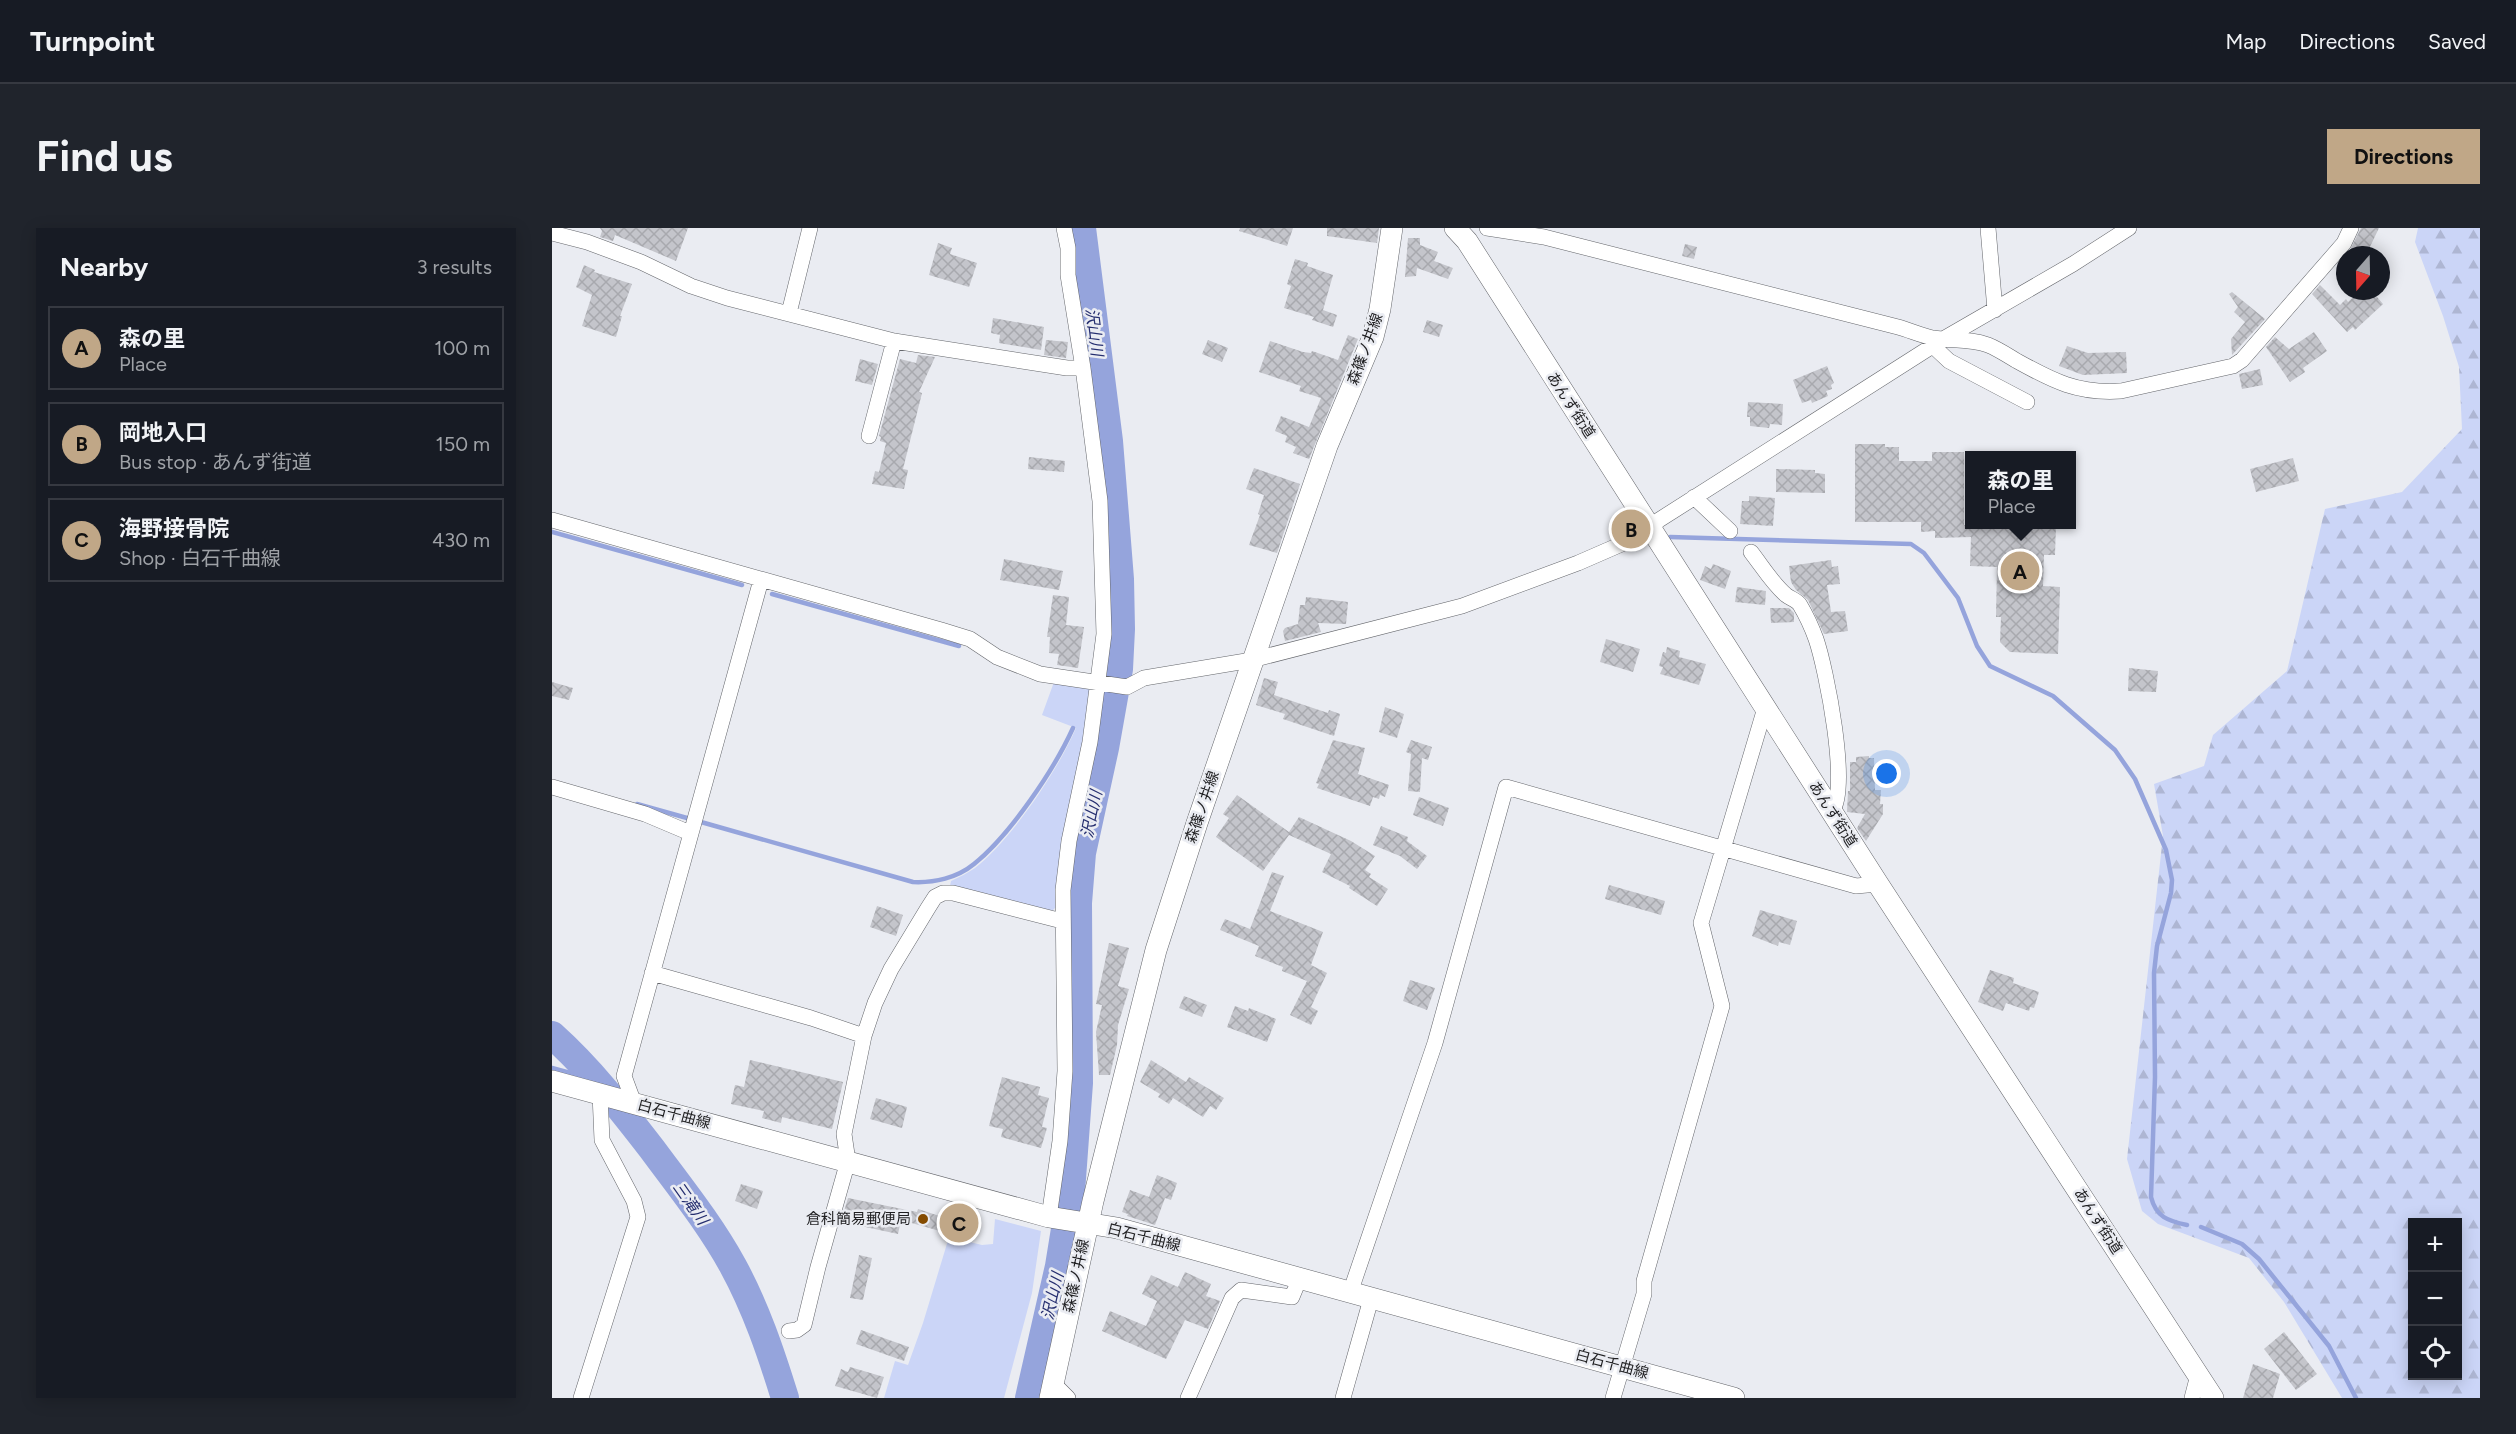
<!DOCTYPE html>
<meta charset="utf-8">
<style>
body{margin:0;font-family:Figtree,"Noto Sans JP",sans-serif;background:#20242c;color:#f1f3f6}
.controls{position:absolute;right:18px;bottom:18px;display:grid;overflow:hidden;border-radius:0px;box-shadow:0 3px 15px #0003}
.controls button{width:54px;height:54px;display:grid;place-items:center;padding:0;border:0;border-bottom:2px solid #363941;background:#171b24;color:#f1f3f6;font:30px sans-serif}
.compass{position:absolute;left:1784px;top:18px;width:54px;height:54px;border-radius:50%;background:#171b24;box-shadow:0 3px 15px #0003;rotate:200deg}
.you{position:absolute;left:1335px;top:546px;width:21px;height:21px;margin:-15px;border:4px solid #fff;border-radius:50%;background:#1a73e8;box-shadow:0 0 0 9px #1a73e833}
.badge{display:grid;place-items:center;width:39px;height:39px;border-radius:50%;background:#c0a787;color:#111;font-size:20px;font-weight:700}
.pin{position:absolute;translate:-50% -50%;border:3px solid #fff;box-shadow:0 2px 6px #0006}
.popup{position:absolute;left:1413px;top:223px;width:111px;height:78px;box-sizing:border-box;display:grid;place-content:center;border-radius:0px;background:#171b24;filter:drop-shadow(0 2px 4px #0005);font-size:20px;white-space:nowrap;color:#9ea1a6}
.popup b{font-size:22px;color:#f1f3f6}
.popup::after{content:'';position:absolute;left:50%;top:100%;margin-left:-12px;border:12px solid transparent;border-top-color:#171b24}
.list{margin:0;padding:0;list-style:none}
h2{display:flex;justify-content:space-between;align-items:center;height:78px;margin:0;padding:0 24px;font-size:26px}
h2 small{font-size:20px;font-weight:400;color:#9ea1a6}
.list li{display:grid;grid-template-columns:39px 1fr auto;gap:18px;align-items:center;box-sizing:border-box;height:84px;margin:0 12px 12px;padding:0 12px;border:2px solid #363941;border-radius:0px}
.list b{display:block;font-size:22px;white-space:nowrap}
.list p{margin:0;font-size:20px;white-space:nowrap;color:#9ea1a6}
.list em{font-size:20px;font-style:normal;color:#9ea1a6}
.icon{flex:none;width:33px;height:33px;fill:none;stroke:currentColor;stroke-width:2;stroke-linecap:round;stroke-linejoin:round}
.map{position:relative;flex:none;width:1928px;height:1170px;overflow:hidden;border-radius:0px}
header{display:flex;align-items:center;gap:36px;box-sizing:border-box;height:84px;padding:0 30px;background:#171b24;border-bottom:2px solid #363941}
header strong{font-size:28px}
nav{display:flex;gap:33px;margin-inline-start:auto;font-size:21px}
.intro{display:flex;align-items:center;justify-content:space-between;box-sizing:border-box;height:144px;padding:0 36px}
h1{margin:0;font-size:42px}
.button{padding:15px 27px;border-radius:0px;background:#c0a787;color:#111;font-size:21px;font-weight:700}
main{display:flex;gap:36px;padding:0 36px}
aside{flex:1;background:#171b24;border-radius:0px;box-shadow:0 3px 15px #0003}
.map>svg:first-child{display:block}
.grass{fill:#cbd5f7}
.forest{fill:url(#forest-firs);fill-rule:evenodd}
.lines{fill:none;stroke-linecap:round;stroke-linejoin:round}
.stream{stroke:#95a4dc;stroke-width:4.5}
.river{stroke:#95a4dc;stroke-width:28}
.building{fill:url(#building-cross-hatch)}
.street-casing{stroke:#64666b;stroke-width:16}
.secondary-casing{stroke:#64666b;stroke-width:22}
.street{stroke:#fff;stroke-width:15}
.secondary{stroke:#fff;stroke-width:21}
.poi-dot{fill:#844b00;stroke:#eaecf2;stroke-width:2}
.labels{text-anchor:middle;stroke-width:5;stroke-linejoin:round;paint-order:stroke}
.street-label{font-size:15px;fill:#1f1f21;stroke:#eaecf2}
.poi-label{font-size:15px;fill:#1f1f21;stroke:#eaecf2;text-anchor:end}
.water-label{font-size:16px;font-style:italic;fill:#252e6f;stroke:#eaecf2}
</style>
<header>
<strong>Turnpoint</strong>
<nav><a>Map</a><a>Directions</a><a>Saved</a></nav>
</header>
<div class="intro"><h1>Find us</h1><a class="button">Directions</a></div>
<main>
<aside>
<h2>Nearby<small>3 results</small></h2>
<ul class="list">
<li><span class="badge">A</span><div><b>森の里</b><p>Place</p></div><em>100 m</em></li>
<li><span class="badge">B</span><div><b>岡地入口</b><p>Bus stop · あんず街道</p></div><em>150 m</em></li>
<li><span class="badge">C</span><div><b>海野接骨院</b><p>Shop · 白石千曲線</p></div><em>430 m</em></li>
</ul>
</aside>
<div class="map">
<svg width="1928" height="1170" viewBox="0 0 1928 1170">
<defs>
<pattern id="forest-firs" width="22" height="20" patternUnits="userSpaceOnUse" patternTransform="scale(1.5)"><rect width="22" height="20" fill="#cbd5f7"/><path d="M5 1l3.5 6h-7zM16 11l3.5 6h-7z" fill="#aeb6d3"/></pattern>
<pattern id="building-cross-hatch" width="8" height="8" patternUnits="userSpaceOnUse" patternTransform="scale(1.5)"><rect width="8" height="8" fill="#c4c5cb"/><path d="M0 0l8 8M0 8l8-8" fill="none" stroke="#a8a9ae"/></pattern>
</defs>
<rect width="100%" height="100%" fill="#eaecf2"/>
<path class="grass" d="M502,454L537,460L539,475L504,679L500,683L398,658L399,653C407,649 416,645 423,640C460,611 506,542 524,500L490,487Z
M443,991L489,1003L480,1065L452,1170H332L343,1133L356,1137L371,1095L397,1009L430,1017L441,1016Z"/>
<path class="forest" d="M1866,0H1928V1170H1790L1732,1074L1697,1030L1606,996L1590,983L1575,931L1611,608L1602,556L1652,538L1661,507L1735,443L1773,281L1850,264L1910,201L1907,139L1891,88L1863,14ZM1860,994H1906V1148H1860Z"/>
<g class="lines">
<path class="stream" d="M0,304L190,357
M1118,309L1359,316L1372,325L1406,370L1425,418L1438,438L1501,468L1563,522L1583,551L1614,622L1620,652L1619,665L1605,718L1602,745L1603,849L1599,969C1604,989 1616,993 1635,997
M220,366L407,418
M85,576L135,590
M149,594L361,654C382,655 405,650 422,636C458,607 502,542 521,500
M0,840L44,852
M1649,999L1690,1016L1707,1031L1777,1118L1804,1170"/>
<path class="river" d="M0,807C38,841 69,881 100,921C128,959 158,996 181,1038C204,1080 219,1125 233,1170
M477,1170L507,1038L519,964L527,855L526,675L530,625L553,520L567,441L569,401L568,351L557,213L530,0"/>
</g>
<path class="building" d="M48,0H136L124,33L63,7L61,13L48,9L50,3Z
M688,0H741L735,18L687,3Z
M775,0H827L825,15L775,8Z
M1809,0H1827L1814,27H1805L1797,24Z
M856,10H868V17L886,24L882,33L901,40L896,51L865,40L864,48L853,49Z
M386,15L400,20L398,26L425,35L417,59L377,47Z
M1133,16L1145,19L1142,31L1130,28Z
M743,31L756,35L755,38L781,47L771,82L785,87L781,99L760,92L762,89L732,80L739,58L735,56Z
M32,37L43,42L42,44L80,56L68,88H70L64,109L30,98L40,67L24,59Z
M1768,57L1788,77L1794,71L1796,74L1808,63H1820L1831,76L1803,102L1801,99L1795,104L1760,66Z
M1680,64L1713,91L1680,127L1679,111L1693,94L1682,84L1686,79L1677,66Z
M441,90L492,99L489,122L447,115L448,107L439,105Z
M875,92L891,97L887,109L871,104Z
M1762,104L1775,123L1751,140L1753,144L1738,154L1714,119L1723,109L1737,121Z
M796,107L806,111L757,231L741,225L744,219L733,214L735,208L723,203L729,188L757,199L769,170L747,163L749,158L707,144L718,113L751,124L759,125L760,123L786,132Z
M494,112L516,114L514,130L492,127Z
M656,112L676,120L670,134L650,126Z
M1515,118L1536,125L1574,124L1575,145L1531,147L1507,138Z
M366,127L383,129L367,164L370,165L351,241L356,242L352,261L320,256L323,243L327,244L334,215L328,213L329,209L327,208L348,131L364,135Z
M308,131L326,136L320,157L303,153Z
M1275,138L1282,155L1279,157L1280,161L1274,163L1276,168L1260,175L1259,172L1250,175L1241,152Z
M1708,141L1711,157L1690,161L1687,146Z
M1196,174L1231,176L1230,197L1218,196L1217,200L1198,198V189H1195Z
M1303,216H1333V219H1347V233H1380V224H1412V297H1504L1503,327H1492L1491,358L1508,359L1506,426L1458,424L1448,414L1449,389H1444L1445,339L1418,338L1419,309L1383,310V303L1369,304V294H1303Z
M477,229L513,233L512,244L476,241Z
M1741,230L1747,253L1704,264L1698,241Z
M702,240L748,256L725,325L697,317L708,287L706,286L712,267L694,261Z
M1224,241L1263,242V245L1273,246V265L1224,264Z
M1197,268L1223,270L1221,298L1188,296L1190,273H1197Z
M452,331L511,343L507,362L448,352Z
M1279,332L1280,339L1286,338L1288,356L1275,357L1279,384L1293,383L1296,403L1272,406L1256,372L1244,362L1239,354L1237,338Z
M1161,336L1179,343L1173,361L1148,352L1153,338L1159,341Z
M1185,359L1214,363L1213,377L1183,374Z
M501,367L517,369L514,397L532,399L526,440L505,437L507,426L497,425L498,409H495Z
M754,369L796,374L794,396L766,395L769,404L733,413L731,403L733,400L746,396L748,377H753Z
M1218,380H1237L1242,385V394L1219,395Z
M1054,411L1088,421L1081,444L1048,434Z
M1115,419L1128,423L1127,429L1154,436L1147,457L1108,446L1111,439L1107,438L1111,424L1114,425Z
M1577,440L1606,443L1604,464L1576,463Z
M712,450L726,454L722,467L776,485L777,482L788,486L782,508L731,491L733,486L704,477Z
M0,454L21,460L17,472L0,468Z
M833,479L852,486L845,510L827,504Z
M781,512L813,520L806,546L837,557L833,569L828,567L827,571L821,569L818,578L765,560L767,556L764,555Z
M859,512L880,519L876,532L870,530L868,564L856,563L859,526L854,524Z
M1317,528V530H1322L1323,562H1329L1328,576H1331V586L1314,613L1305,600L1313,586L1295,584L1296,563H1298V534H1304V529Z
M685,567L737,604L747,589L799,613L823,628L813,642L819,646L817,649L836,661L825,678L797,660L798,658L770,644L779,626L737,607L711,643L664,609L677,590L671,586Z
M867,569L897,580L891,598L861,587Z
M829,598L856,609L855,613L875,628L865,641L848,628L821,617Z
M720,644L732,648L718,683L771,704L759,737L775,745L759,779L766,783L759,797L738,787L755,753L730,743L731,739L703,728L707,718L668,702L673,691L698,701Z
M1057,657L1113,673L1109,687L1053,671Z
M325,678L351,687L344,708L318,699Z
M1208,682L1245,693L1238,717L1227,714L1226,718L1200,708Z
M557,715L577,720L566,758L577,761L566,797L565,817L558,847H547L544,804L550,777L544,776Z
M1438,742L1462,750L1461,755L1487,764L1482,780L1478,779L1477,783L1454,775L1451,783L1426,774Z
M858,752L883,760L875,782L851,773Z
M632,768L655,777L650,789L627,780Z
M683,778L696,783L697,780L724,791L715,814L675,799Z
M198,832L291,854L280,901L230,889L229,895L210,890L212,883L179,876L183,857L192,859Z
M599,832L634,854L637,849L672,870L664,882L658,878L651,889L621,870L617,876L606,869L608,866L588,854Z
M450,849L488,859L486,867L497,870L490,899L495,900L489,920L449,909L451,901L437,898Z
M324,870L355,879L350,900L318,891Z
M605,947L625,955L619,972L613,970L603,997L575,988L576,986L570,984L578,962L597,969Z
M189,956L211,963L205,981L183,973Z
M296,970L365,984L366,981L412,996L409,1009L349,992L346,1006L304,997L305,994L290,990Z
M307,1027L320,1030L311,1072L298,1070Z
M633,1044L659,1056L654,1068L668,1073L656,1101L633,1092L614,1131L550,1103L558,1083L594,1098L605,1073L590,1066L599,1047L626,1059Z
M309,1102L357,1119L352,1133L304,1116Z
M1732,1104L1765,1146L1744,1162L1712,1121Z
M1701,1136L1728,1146L1721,1170H1691Z
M298,1139L332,1149L325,1170L283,1158L289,1141L296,1144Z"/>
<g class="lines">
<g class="street-casing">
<path id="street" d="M935,0L992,9L1346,99C1357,102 1371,108 1381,110C1400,113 1418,110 1436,117C1446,121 1455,127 1465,133C1501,153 1526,166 1569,163L1681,138L1690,132L1792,15L1799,0
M1436,0L1443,82
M0,5L35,14L89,34L139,58L175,70L342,113L515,140H531
M237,85L258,0
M1381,118L1397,133L1475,174
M317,208L342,113
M1142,269L1178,303
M0,292L389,402L418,411L445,429L488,446L575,459L592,450L700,432L910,378L1026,335L1088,308L1107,292L1393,110L1521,36L1577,0
M1199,324C1210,338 1220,355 1234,367C1239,371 1245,372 1248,377C1254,387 1260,400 1264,411C1274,440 1298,560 1280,583
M0,559L93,586L138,605
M100,745L259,790L312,808
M82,875L72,848L209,352
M497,989L508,913L513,843L511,662L517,613L538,514L552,406L548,273L531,140L516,47V20L512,0
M798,1065L883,815L954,559L1304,658L1326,656
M237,1103L245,1102L252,1097L266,1039L296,933L292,906L312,808L323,775L339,741L376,680L383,669L391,665H401L510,693
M502,1156L516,1170
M29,1170L86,989L82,973L50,912L48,866
M636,1170L680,1070L689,1062L740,1069L747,1052
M791,1170L819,1071
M1061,1170L1092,1066V1053L1170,778L1149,695L1213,480
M1640,1170L1646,1147"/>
</g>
<g class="secondary-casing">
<path id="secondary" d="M903,0L915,13L1326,656L1661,1170
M0,853L497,989L565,1000L1182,1170
M498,1170L541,973L604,722L645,595L775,218L821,109L828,81L840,0"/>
</g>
<use href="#street" class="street"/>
<use href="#secondary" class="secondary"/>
</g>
<circle class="poi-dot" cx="371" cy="991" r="6"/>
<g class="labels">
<g class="street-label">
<text transform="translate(813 121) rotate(-70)" y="5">森篠ノ井線</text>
<text transform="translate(1019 177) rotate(57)" y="5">あんず街道</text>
<text transform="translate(650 579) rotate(-71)" y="5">森篠ノ井線</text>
<text transform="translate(1281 586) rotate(57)" y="5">あんず街道</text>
<text transform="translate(122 886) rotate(15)" y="5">白石千曲線</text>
<text transform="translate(1546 993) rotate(57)" y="5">あんず街道</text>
<text transform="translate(592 1009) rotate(14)" y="5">白石千曲線</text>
<text transform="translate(524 1048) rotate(-78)" y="5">森篠ノ井線</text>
<text transform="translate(1060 1136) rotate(15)" y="5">白石千曲線</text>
</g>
<g class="poi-label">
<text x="359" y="996">倉科簡易郵便局</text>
</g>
<g class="water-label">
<text transform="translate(543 104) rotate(83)" y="6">沢山川</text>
<text transform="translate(539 586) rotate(-78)" y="6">沢山川</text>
<text transform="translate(139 975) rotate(55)" y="6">三滝川</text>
<text transform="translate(500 1068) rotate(-77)" y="6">沢山川</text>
</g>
</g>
</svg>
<div class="controls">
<button>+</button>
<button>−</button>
<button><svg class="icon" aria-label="locate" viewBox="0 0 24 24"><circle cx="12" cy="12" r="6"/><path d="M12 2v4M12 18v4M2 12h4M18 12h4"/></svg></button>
</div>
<svg class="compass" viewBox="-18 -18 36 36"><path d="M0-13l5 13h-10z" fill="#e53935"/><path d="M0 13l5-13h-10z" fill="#9ea1a6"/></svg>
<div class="you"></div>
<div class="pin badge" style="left:1468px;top:343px">A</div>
<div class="popup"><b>森の里</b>Place</div>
<div class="pin badge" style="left:1079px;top:301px">B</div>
<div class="pin badge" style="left:407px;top:995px">C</div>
</div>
</main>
